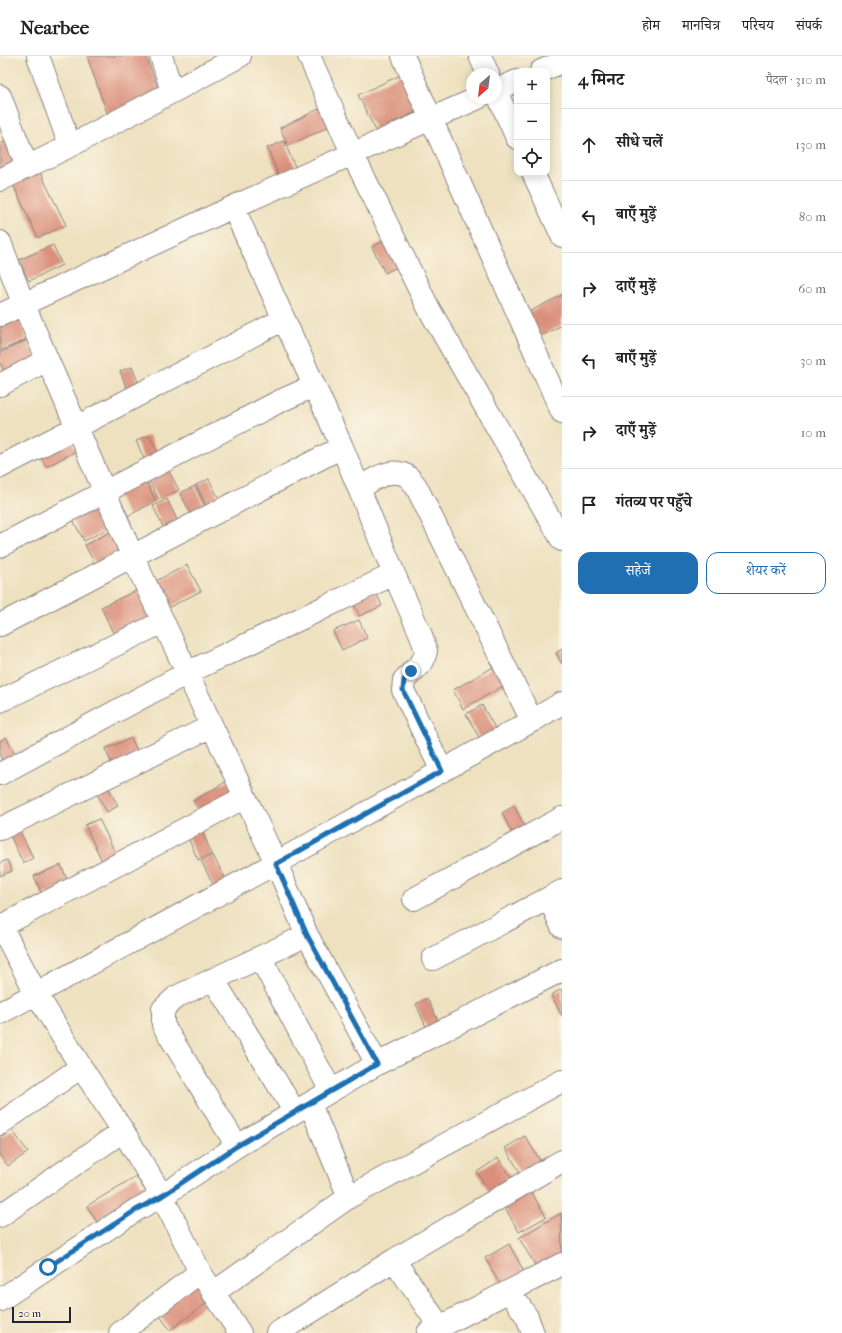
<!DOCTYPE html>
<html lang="hi">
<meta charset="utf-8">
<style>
body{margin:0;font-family:"IM FELL French Canon","Noto Serif Devanagari",serif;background:#f6f6f6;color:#222}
.controls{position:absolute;right:12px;top:12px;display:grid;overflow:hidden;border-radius:8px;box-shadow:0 2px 10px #0003}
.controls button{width:36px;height:36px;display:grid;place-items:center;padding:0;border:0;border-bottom:1px solid #e0e0e0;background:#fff;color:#222;font:20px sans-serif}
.compass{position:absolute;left:466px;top:12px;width:36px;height:36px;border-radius:50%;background:#fff;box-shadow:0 2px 10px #0003;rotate:208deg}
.scale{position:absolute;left:12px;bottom:10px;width:59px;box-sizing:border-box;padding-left:4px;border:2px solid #22223b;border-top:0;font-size:11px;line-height:14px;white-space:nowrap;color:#22223b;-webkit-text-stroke:3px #fcf5e5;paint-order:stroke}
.stop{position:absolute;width:12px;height:12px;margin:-9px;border:3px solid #1f6fb2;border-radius:50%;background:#fff}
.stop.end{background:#1f6fb2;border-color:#fff;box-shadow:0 1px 4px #0008}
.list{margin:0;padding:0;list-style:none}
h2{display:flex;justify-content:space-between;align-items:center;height:52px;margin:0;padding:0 16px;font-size:17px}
h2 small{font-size:13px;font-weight:400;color:#767676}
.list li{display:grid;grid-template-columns:26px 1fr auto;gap:12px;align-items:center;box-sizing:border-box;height:72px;padding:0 16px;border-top:1px solid #e0e0e0}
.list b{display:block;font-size:15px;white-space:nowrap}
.list em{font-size:13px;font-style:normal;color:#767676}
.actions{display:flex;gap:8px;padding:12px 16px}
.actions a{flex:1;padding:9px 0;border:1px solid #1f6fb2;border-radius:12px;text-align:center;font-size:14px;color:#1f6fb2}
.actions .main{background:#1f6fb2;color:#fff}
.icon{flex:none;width:22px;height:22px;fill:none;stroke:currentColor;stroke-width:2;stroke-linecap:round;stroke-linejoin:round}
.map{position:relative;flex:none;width:562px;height:1277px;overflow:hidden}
header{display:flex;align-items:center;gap:24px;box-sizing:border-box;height:56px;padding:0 20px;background:#fff;border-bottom:1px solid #e0e0e0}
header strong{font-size:19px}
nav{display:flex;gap:22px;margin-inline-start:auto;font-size:14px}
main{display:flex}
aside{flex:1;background:#fff}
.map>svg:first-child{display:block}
.building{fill:#da8f7a}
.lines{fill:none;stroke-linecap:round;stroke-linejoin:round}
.minor-casing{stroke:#88827e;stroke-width:24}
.minor{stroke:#fff;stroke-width:22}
.route{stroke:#1f6fb2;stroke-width:5}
</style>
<header>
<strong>Nearbee</strong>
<nav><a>होम</a><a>मानचित्र</a><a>परिचय</a><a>संपर्क</a></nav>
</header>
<main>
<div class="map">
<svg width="562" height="1277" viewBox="0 0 562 1277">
<rect width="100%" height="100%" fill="#fcf5e5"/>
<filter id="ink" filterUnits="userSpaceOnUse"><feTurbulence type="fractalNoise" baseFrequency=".025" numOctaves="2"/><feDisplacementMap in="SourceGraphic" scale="8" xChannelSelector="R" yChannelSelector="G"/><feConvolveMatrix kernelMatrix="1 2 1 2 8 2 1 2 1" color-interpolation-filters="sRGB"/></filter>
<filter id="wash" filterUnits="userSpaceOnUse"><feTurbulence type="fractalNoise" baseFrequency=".012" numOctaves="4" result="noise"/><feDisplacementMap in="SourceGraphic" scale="16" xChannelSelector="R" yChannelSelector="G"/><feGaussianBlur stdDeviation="0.9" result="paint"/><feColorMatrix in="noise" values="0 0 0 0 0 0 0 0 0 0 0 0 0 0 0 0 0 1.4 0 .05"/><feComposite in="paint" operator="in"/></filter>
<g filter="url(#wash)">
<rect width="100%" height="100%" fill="#eee1c0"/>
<g id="blocks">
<path class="building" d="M87,0H146L160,39L107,57Z
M405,17L422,53L376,75L358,39Z
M323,51L332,69L288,90L280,72Z
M9,83L20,105L0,115V88Z
M284,85L296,113L279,120L267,92Z
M37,110L66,169L38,182L10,122Z
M390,182L403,208L385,217L372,191Z
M53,189L62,209L29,225L19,204Z
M562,239V269L533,284L521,260Z
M16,258L27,283L0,295V265Z
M27,284L39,309L8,323L0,307V297Z
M132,311L141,333L129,338L120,315Z
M68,378L76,395L46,411L37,393Z
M149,379L161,402L147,409L136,385Z
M165,408L179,434L159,444L146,418Z
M143,419L156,445L128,460L115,433Z
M209,423L221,447L208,453L196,429Z
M195,430L206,453L192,460L180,437Z
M167,443L179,468L165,475L153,450Z
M100,445L113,470L84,485L71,460Z
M112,475L124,498L97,512L85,489Z
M187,509L201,535L164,554L150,528Z
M140,533L153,561L114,579L101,551Z
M375,534L382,550L359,560L352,543Z
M359,564L367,582L342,594L333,575Z
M562,593V608L556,597Z
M495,610L505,629L463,653L453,634Z
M482,649L496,674L480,683L466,658Z
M6,681L18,704L5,710L0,700V685Z
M131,682L140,701L114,712L105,693Z
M104,723L118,750L107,756L92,729Z
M227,725L235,739L201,758L193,745Z
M514,750L528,776L515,783L502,757Z
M99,763L116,798L102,805L85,769Z
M199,769L212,798L198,804L185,775Z
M18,771L33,802L23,807L8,775Z
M213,799L227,826L215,832L201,805Z
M7,804L12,815L0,820V807Z
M61,809L69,828L42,839L34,820Z
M562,933V960L551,939Z
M427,942L439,967L427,973L416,948Z
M12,1074L28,1096L8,1110L0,1100V1082Z
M525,1080L543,1109L523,1121L505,1092Z
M498,1102L514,1125L491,1139L477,1116Z
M136,1120L148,1139L99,1169L87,1150Z
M529,1132L546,1161L519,1176L502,1147Z
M561,1157L562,1200L538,1214L519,1182Z
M509,1188L526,1219L502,1232L485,1202Z
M197,1224L211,1244L170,1274L155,1253Z"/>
</g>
</g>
<g filter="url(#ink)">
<use href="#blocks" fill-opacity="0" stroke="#88827e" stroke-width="1"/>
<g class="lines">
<g class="minor-casing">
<path id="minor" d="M38,0L70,90
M161,0L172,35
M309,0L352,97L429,253L562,484
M403,0L562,356
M480,0L488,18
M541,15L562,6
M496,34L517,25
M496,35L517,82
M0,40L27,111
M533,117L562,180
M0,124L70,90L240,0
M233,151L342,391L394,518L421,579L426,595L423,605L404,624L403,634L442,715
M0,186L23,247L132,499L276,807L307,879L377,1008
M0,259L233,151L478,42
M0,329L47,304L48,306
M0,411L284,263
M359,432C372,425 389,411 405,419C409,420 413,427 416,430L532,665
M0,490L280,345L314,330
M0,569L342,391
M0,645L163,566
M0,718L187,617L394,518
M0,773L212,670
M549,842L562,871
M414,843L562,762
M0,868L36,937L81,1011L123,1075L162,1140L200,1216L240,1277
M0,871L245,741
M260,901L331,1035
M433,903L562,835
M213,923L295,1056
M0,957L276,807L532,665L562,647
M310,1048L349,1141
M0,1068L81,1011
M237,1090L163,969V953L176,941L307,879
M0,1160L123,1075
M394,1204L440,1271
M510,1236L527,1261L533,1277
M213,1237L349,1141L562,1025
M0,1244L136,1154L162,1140L237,1090L377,1008L562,914
M120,1277L200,1216
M277,1277L394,1204L562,1105
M428,1277L562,1208"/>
</g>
<use href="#minor" class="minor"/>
</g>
</g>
<g class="lines" filter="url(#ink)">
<path class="route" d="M48,1211L136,1154L162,1140L237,1090L377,1008L307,879L276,808L442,715L403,634L404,624L411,615"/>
</g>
</svg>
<div class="controls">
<button>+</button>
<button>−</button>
<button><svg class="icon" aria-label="locate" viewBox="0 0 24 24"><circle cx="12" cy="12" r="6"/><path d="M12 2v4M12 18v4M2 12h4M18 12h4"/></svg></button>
</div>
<svg class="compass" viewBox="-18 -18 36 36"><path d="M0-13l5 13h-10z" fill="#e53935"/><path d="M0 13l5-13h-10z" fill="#767676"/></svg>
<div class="scale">20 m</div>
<div class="stop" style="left:48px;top:1211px"></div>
<div class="stop end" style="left:411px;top:615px"></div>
</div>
<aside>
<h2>4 मिनट<small>पैदल · 310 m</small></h2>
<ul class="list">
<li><svg class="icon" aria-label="ahead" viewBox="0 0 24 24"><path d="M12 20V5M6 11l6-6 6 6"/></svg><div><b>सीधे चलें</b></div><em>130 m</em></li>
<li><svg class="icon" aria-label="left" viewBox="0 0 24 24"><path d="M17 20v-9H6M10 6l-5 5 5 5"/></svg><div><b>बाएँ मुड़ें</b></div><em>80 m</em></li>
<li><svg class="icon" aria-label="right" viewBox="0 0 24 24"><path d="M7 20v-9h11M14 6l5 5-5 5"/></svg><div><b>दाएँ मुड़ें</b></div><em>60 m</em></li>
<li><svg class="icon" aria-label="left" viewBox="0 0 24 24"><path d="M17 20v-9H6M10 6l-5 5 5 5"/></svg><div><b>बाएँ मुड़ें</b></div><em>30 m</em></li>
<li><svg class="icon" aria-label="right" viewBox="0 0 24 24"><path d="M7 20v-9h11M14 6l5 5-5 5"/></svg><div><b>दाएँ मुड़ें</b></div><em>10 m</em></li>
<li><svg class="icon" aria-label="arrive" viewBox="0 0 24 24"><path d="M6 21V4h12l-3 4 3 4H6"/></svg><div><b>गंतव्य पर पहुँचे</b></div></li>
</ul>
<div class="actions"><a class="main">सहेजें</a><a>शेयर करें</a></div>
</aside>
</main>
